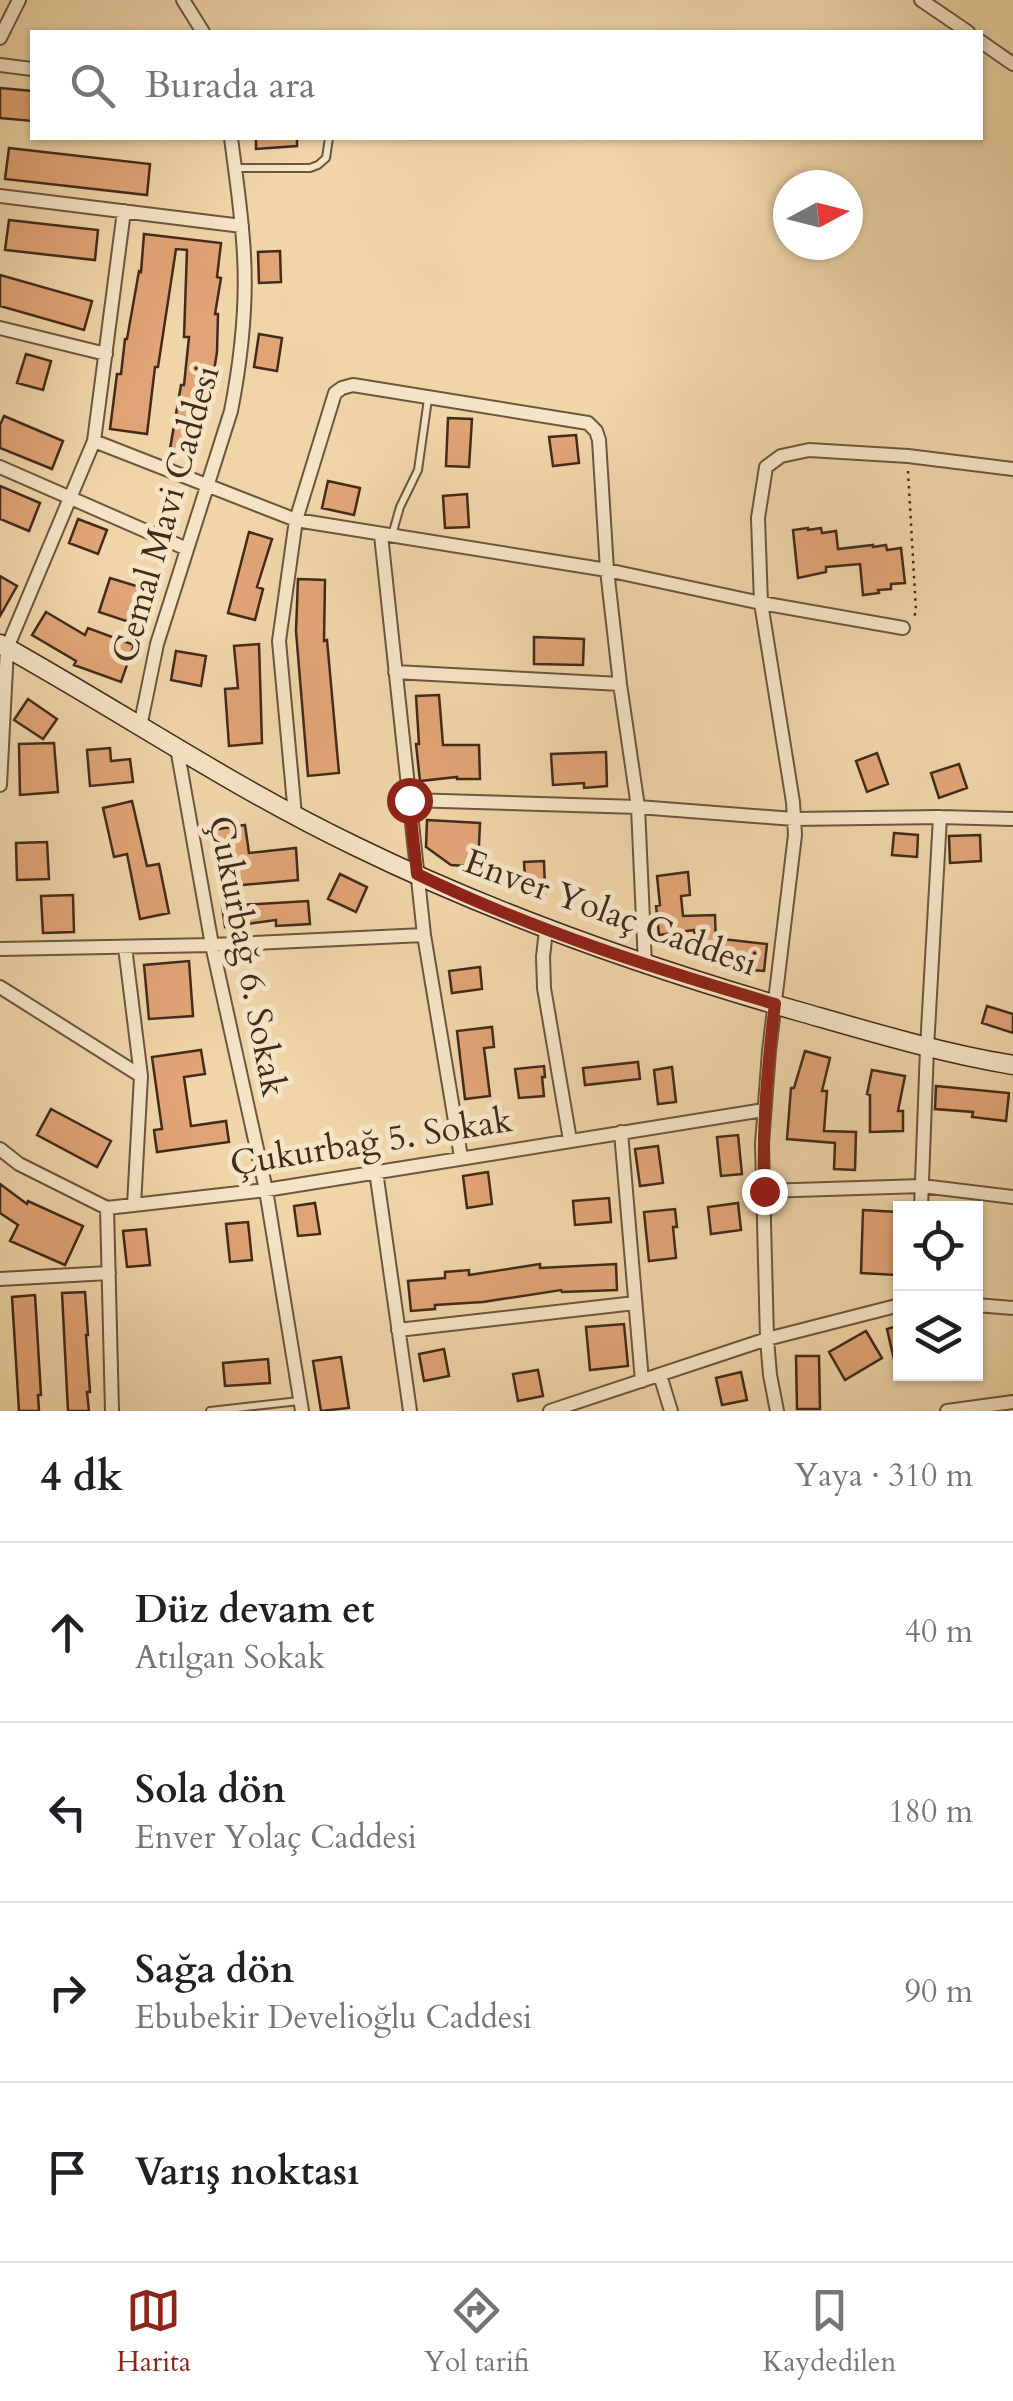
<!DOCTYPE html>
<html lang="tr">
<meta charset="utf-8">
<style>
body{margin:0;font-family:Cardo,serif;background:#f6f6f6;color:#202124}
.controls{position:absolute;right:30px;bottom:30px;display:grid;overflow:hidden;border-radius:0px;box-shadow:0 2px 8px #0004}
.controls button{width:90px;height:90px;display:grid;place-items:center;padding:0;border:0;border-bottom:2px solid #e0e0e0;background:#fff;color:#202124;font:50px sans-serif}
.compass{position:absolute;left:773px;top:170px;width:90px;height:90px;border-radius:50%;background:#fff;box-shadow:0 2px 8px #0004;rotate:83deg}
.stop{position:absolute;width:30px;height:30px;margin:-22px;border:8px solid #8f2418;border-radius:50%;background:#fff}
.stop.end{background:#8f2418;border-color:#fff;box-shadow:0 2px 10px #0008}
.list{margin:0;padding:0;list-style:none}
h2{display:flex;justify-content:space-between;align-items:center;height:130px;margin:0;padding:0 40px;font-size:42px}
h2 small{font-size:32px;font-weight:400;color:#757577}
.list li{display:grid;grid-template-columns:65px 1fr auto;gap:30px;align-items:center;box-sizing:border-box;height:180px;padding:0 40px;border-top:2px solid #e0e0e0}
.list b{display:block;font-size:38px;white-space:nowrap}
.list p{margin:0;font-size:32px;white-space:nowrap;color:#757577}
.list em{font-size:32px;font-style:normal;color:#757577}
.icon{flex:none;width:55px;height:55px;fill:none;stroke:currentColor;stroke-width:2;stroke-linecap:round;stroke-linejoin:round}
.map{position:relative;flex:none;width:1013px;height:1411px;overflow:hidden}
.search{position:absolute;background:#fff;box-shadow:0 2px 8px #0004;left:30px;right:30px;top:30px;height:110px;display:flex;align-items:center;gap:25px;box-sizing:border-box;padding:0 35px;border-radius:0px;color:#757577;font-size:38px}
.sheet{height:850px;background:#fff}
nav{display:flex;justify-content:space-around;align-items:center;box-sizing:border-box;height:140px;border-top:2px solid #e0e0e0;background:#fff;font-size:28px;color:#757577}
nav a{display:grid;justify-items:center;gap:5px}
nav .on{color:#8f2418}
.map>svg:first-child{display:block}
.building{fill:#e1a476;stroke:#422b1b;stroke-width:2.5}
.lines{fill:none;stroke-linecap:round;stroke-linejoin:round}
.lane-casing{stroke:#6d563e;stroke-width:10}
.street-casing{stroke:#6d563e;stroke-width:16}
.secondary-casing{stroke:#422b1b;stroke-width:21}
.path{stroke:#422b1b;stroke-width:2.5;stroke-dasharray:2.5 5;stroke-linecap:butt}
.lane{stroke:#f5e4c6;stroke-width:6}
.street{stroke:#f5e4c6;stroke-width:12}
.secondary{stroke:#f5e4c6;stroke-width:18}
.route{stroke:#8f2418;stroke-width:12}
.labels{text-anchor:middle;stroke-width:10;stroke-linejoin:round;paint-order:stroke}
.street-label{font-size:35px;fill:#422b1b;stroke:#f5e4c6}
</style>
<div class="map">
<svg width="1013" height="1411" viewBox="0 0 1013 1411">
<rect width="100%" height="100%" fill="#efd5a8"/>
<filter id="stains"><feTurbulence type="fractalNoise" baseFrequency=".002" numOctaves="4"/><feColorMatrix values="0 0 0 0 .2 0 0 0 0 .09 0 0 0 0 .02 0 0 0 .5 -.17"/></filter>
<radialGradient id="worn" r=".72"><stop offset=".6" stop-color="#630" stop-opacity="0"/><stop offset="1" stop-color="#630" stop-opacity=".3"/></radialGradient>
<path class="building" d="M0,88L32,91V121L0,118Z
M256,138H297V146L256,149Z
M9,148L150,164L147,195L5,179Z
M9,220L98,230L95,260L5,250Z
M144,234L221,243L217,277L221,278L215,314H218L217,352L207,415L204,414L199,452L170,449L181,385H184L189,337H184L187,250L176,249L158,367H155L147,434L110,429L117,374H121L125,339H127L139,271L141,272Z
M280,251L281,282L259,283L258,252Z
M0,275L92,301L84,330L0,306Z
M259,334L282,338L277,371L254,367Z
M26,354L51,361L43,390L17,383Z
M4,416L63,441L52,469L0,448V425Z
M448,418L472,419L469,467L446,466Z
M576,435L579,463L553,466L549,437Z
M328,481L360,488L354,515L322,508Z
M0,486L40,503L29,531L0,519Z
M467,494L469,527L445,528L443,496Z
M78,519L107,530L98,554L69,543Z
M808,528V530L821,528L822,533L836,531L838,549L873,545V547L886,545L887,550L901,548L905,583L891,584V589L878,590L879,593L863,595L860,564L826,567V572L798,578L793,530Z
M249,532L272,539L257,587L263,589L255,620L228,613Z
M0,576L17,586L0,616Z
M110,578L143,588L132,623L99,612Z
M298,579L325,580L324,641L327,640L339,773L308,776L296,631Z
M46,612L85,635L88,628L134,645L121,682L74,665L76,661L32,635Z
M534,637L584,639L583,665L534,664Z
M259,644L262,743L229,746L225,689L238,688L234,646Z
M176,651L206,656L201,686L171,680Z
M439,695L443,745H479L480,779H457V777L420,781L416,744H419L416,696Z
M28,699L57,719L43,739L14,720Z
M54,743L58,792L20,795L19,744Z
M110,748L111,761L130,759L133,782L90,786L87,750Z
M606,752L607,786L584,788V783L553,785L551,754Z
M877,753L888,784L867,792L856,761Z
M959,764L967,788L939,798L931,773Z
M132,801L147,866L159,864L169,913L140,919L127,854L114,857L103,808Z
M427,820L480,823L478,867L451,865L426,847Z
M245,825L249,853L296,848L298,880L220,887L211,830Z
M894,833L918,835L917,857L892,855Z
M980,835L981,861L950,863L949,836Z
M47,842L49,879L17,880L16,843Z
M544,861L545,893L526,894L524,862Z
M688,872L690,895L681,896L683,916L715,915L716,944L695,945L694,930L659,935L656,906L660,905L657,876Z
M340,874L367,887L356,912L328,899Z
M73,895L74,932L43,933L41,896Z
M308,901L310,924L276,926V920L225,927L222,906Z
M722,939L767,944L764,971L719,967Z
M189,961L193,1016L149,1019L144,965Z
M480,967L482,989L452,993L449,971Z
M987,1006L1013,1014V1033L982,1023Z
M492,1027L494,1047L484,1048L490,1096L465,1099L457,1031Z
M201,1050L205,1074L184,1077L191,1126L226,1121L229,1142L157,1152L154,1130L162,1129L152,1057Z
M805,1051L830,1058L822,1091H827L824,1131L856,1132L855,1170L834,1169L835,1143L787,1139L791,1088H794Z
M638,1062L640,1079L585,1085L583,1068Z
M544,1066L545,1077H542L544,1096L519,1098L515,1069Z
M672,1067L676,1102L658,1104L654,1070Z
M872,1070L905,1076L898,1111H903V1131L870,1132V1095L867,1094Z
M936,1086L1009,1093L1006,1121L972,1117L973,1112L935,1109Z
M51,1109L111,1141L97,1167L37,1135Z
M738,1135L742,1174L721,1176L717,1137Z
M658,1146L663,1183L640,1186L635,1149Z
M488,1172L492,1204L467,1208L463,1176Z
M0,1184L27,1204L28,1201L83,1226L65,1265L10,1241L18,1225L0,1213Z
M609,1198L611,1222L575,1225L573,1201Z
M315,1203L320,1234L298,1236L294,1206Z
M738,1203L741,1230L711,1234L708,1207Z
M675,1209L677,1227H673L676,1258L649,1261L644,1212Z
M863,1210L898,1212L896,1275L861,1273Z
M248,1222L252,1260L230,1262L226,1224Z
M146,1229L150,1265L127,1267L123,1231Z
M540,1264V1268L616,1264L617,1290L562,1292L561,1290L483,1302L435,1305V1309L411,1311L408,1281L445,1278V1272L469,1270V1275Z
M85,1292L88,1335H86L90,1392H87L89,1411H68L62,1293Z
M35,1295L41,1395H38L39,1411H19L12,1297Z
M624,1324L628,1366L590,1370L586,1327Z
M900,1325V1367L896,1368L887,1329Z
M866,1331L882,1358L845,1380L829,1352Z
M444,1349L449,1376L424,1381L419,1354Z
M796,1356H819L820,1409H797Z
M341,1357L349,1408L321,1411L313,1361Z
M268,1359L270,1383L225,1386L223,1363Z
M538,1370L543,1396L518,1401L513,1374Z
M741,1372L747,1400L722,1405L716,1378Z"/>
<g class="lines">
<g class="lane-casing">
<path id="lane" d="M236,168H310L318,165L326,158L329,138
M392,535L400,507L418,470L428,399
M210,1411L299,1401"/>
</g>
<g class="street-casing">
<path id="street" d="M183,0L203,32
M921,0L968,32
M0,38L19,0
M980,41L1013,64
M0,65L32,69
M0,196L242,226
M0,328L106,354
M94,441L296,520L607,570L761,603L903,628
M0,467L187,549
M381,535L424,935L461,1157
M395,672L620,684
M140,727L157,644L231,411C241,360 247,308 244,255C242,215 236,177 231,138
M177,748L212,945L266,1190L302,1411
M0,785L7,648L94,441L124,211
M409,800L638,807L794,819L940,817L1013,819
M295,815L279,641L296,520L335,393L342,388L353,385L588,423L596,431L599,440L607,570L620,684L638,807L645,965
M546,930L543,957L544,988L570,1140
M125,947L141,1076L134,1205
M0,949L212,945L424,935
M0,987L141,1076
M621,1132L642,1381
M0,1149L19,1164L107,1208L266,1190L764,1110
M376,1171L410,1411
M764,1191L922,1186L1013,1197
M107,1208L112,1411
M921,1208L927,1048L940,817
M0,1279L109,1273
M976,1305L1013,1308
M398,1330L635,1303
M660,1375L671,1411
M550,1411L767,1339L900,1305
M777,1411L770,1375L767,1339L762,1144L769,1051L795,835L793,802L761,603L758,518L766,467L781,456L809,450L908,456L1013,469
M947,1411L1013,1402"/>
</g>
<g class="secondary-casing">
<path id="secondary" d="M0,644C119,710 232,787 355,846C498,916 647,968 801,1012C871,1032 941,1053 1013,1065"/>
</g>
<path class="path" d="M908,471L916,611L914,617"/>
<use href="#lane" class="lane"/>
<use href="#street" class="street"/>
<use href="#secondary" class="secondary"/>
</g>
<g class="lines">
<path class="route" d="M409,800L417,874C532,930 653,968 775,1004C767,1067 762,1128 764,1191"/>
</g>
<g class="labels">
<g class="street-label">
<text transform="translate(165 514) rotate(-74)" y="12">Cemal Mavi Caddesi</text>
<text transform="translate(611 912) rotate(20)" y="12">Enver Yolaç Caddesi</text>
<text transform="translate(248 956) rotate(79)" y="12">Çukurbağ 6. Sokak</text>
<text transform="translate(371 1141) rotate(-9)" y="12">Çukurbağ 5. Sokak</text>
</g>
</g>
<rect width="100%" height="100%" filter="url(#stains)"/>
<rect width="100%" height="100%" fill="url(#worn)"/>
</svg>
<div class="controls">
<button><svg class="icon" aria-label="locate" viewBox="0 0 24 24"><circle cx="12" cy="12" r="6"/><path d="M12 2v4M12 18v4M2 12h4M18 12h4"/></svg></button>
<button><svg class="icon" aria-label="layers" viewBox="0 0 24 24"><path d="M12 4l9 5-9 5-9-5zM3 14l9 5 9-5"/></svg></button>
</div>
<svg class="compass" viewBox="-18 -18 36 36"><path d="M0-13l5 13h-10z" fill="#e53935"/><path d="M0 13l5-13h-10z" fill="#757577"/></svg>
<div class="stop" style="left:409px;top:800px"></div>
<div class="stop end" style="left:764px;top:1191px"></div>
<div class="search"><svg class="icon" aria-label="search" viewBox="0 0 24 24"><circle cx="10" cy="10" r="6"/><path d="M15 15l6 6"/></svg>Burada ara</div>
</div>
<section class="sheet">
<h2>4 dk<small>Yaya · 310 m</small></h2>
<ul class="list">
<li><svg class="icon" aria-label="ahead" viewBox="0 0 24 24"><path d="M12 20V5M6 11l6-6 6 6"/></svg><div><b>Düz devam et</b><p>Atılgan Sokak</p></div><em>40 m</em></li>
<li><svg class="icon" aria-label="left" viewBox="0 0 24 24"><path d="M17 20v-9H6M10 6l-5 5 5 5"/></svg><div><b>Sola dön</b><p>Enver Yolaç Caddesi</p></div><em>180 m</em></li>
<li><svg class="icon" aria-label="right" viewBox="0 0 24 24"><path d="M7 20v-9h11M14 6l5 5-5 5"/></svg><div><b>Sağa dön</b><p>Ebubekir Develioğlu Caddesi</p></div><em>90 m</em></li>
<li><svg class="icon" aria-label="arrive" viewBox="0 0 24 24"><path d="M6 21V4h12l-3 4 3 4H6"/></svg><div><b>Varış noktası</b></div></li>
</ul>
</section>
<nav>
<a class="on"><svg class="icon" aria-label="map" viewBox="0 0 24 24"><path d="M3 6l6-2 6 2 6-2v14l-6 2-6-2-6 2zM9 4v14M15 6v14"/></svg>Harita</a>
<a><svg class="icon" aria-label="directions" viewBox="0 0 24 24"><path d="M12 3l9 9-9 9-9-9zM9 14v-3h6M13 9l2 2-2 2"/></svg>Yol tarifi</a>
<a><svg class="icon" aria-label="saved" viewBox="0 0 24 24"><path d="M7 4h10v16l-5-4-5 4z"/></svg>Kaydedilen</a>
</nav>
